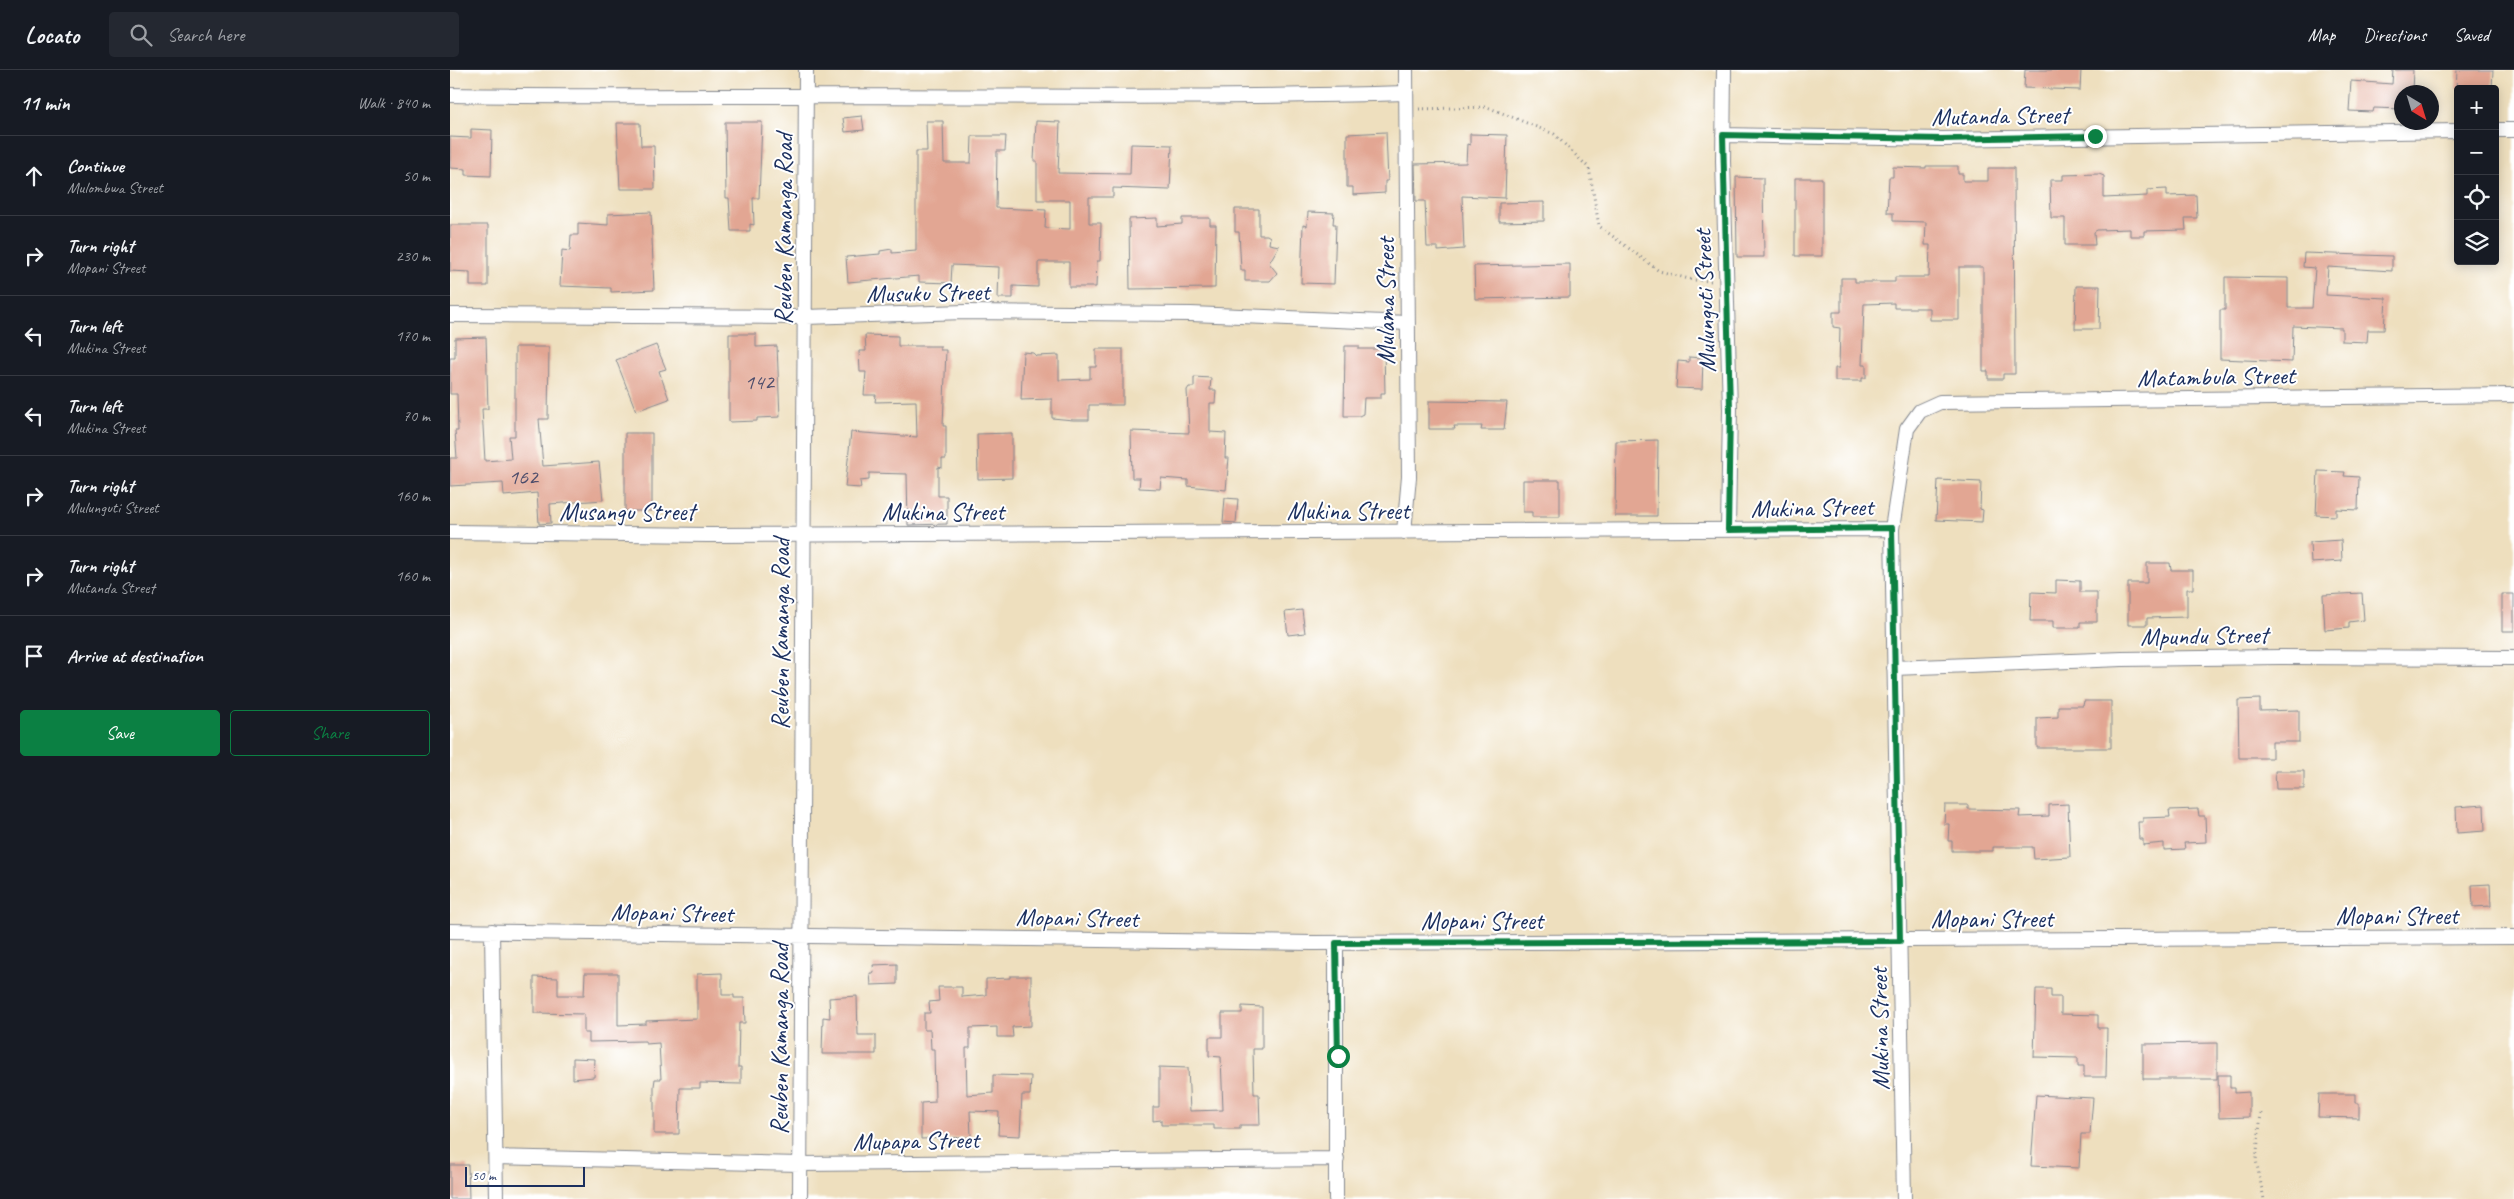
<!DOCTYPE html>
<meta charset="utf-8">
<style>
body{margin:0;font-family:Caveat,sans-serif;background:#242831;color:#f1f3f6}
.controls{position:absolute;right:15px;top:15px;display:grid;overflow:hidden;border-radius:5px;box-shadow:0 2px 12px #0003}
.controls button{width:45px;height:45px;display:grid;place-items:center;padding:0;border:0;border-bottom:1px solid #363941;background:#171b24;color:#f1f3f6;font:25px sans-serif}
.compass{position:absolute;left:1944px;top:15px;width:45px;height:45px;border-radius:50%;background:#171b24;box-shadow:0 2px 12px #0003;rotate:142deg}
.scale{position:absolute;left:15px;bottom:12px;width:120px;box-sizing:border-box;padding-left:5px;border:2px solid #1b2f5e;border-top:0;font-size:14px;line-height:18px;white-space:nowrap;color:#1b2f5e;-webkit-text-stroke:4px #fff;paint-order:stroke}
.stop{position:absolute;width:15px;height:15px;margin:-11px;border:4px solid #0b8043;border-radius:50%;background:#fff}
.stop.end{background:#0b8043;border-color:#fff;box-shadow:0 1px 5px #0008}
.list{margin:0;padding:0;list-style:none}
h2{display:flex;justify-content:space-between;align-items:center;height:65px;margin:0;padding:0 20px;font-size:21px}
h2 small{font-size:16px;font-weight:400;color:#9ea1a6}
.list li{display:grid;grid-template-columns:32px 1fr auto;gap:15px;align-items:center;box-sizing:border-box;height:80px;padding:0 20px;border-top:1px solid #363941}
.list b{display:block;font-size:19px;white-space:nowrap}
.list p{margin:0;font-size:16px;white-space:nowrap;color:#9ea1a6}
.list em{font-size:16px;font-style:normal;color:#9ea1a6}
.actions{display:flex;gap:10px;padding:15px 20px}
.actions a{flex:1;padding:11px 0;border:1px solid #0b8043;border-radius:5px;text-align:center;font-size:18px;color:#0b8043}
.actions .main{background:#0b8043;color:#fff}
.icon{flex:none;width:28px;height:28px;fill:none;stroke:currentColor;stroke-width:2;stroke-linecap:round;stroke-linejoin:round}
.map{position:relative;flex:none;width:2064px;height:1129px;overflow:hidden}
header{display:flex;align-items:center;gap:30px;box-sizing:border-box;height:70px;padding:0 25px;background:#171b24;border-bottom:1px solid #363941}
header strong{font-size:24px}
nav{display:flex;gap:28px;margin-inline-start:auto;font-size:18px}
.search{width:350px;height:45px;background:#242831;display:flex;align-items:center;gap:12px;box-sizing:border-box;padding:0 18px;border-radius:5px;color:#9ea1a6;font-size:19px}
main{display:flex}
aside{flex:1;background:#171b24}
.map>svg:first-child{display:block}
.building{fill:#e2a693}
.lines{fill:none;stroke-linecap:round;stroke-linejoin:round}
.street-casing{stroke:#84878e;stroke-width:16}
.path{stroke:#84878e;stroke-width:3;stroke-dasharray:1 4;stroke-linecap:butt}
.street{stroke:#fff;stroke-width:14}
.route{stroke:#0b8043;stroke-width:6}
.labels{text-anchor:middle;stroke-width:4;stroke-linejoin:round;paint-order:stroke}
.number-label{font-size:22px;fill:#4d4d6b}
.street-label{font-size:25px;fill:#1b2f5e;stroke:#fff}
</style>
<header>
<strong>Locato</strong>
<div class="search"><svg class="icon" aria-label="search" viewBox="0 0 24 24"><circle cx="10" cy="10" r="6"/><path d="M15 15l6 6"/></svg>Search here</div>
<nav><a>Map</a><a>Directions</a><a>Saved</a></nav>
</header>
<main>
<aside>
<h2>11 min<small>Walk · 840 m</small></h2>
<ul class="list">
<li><svg class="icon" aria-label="ahead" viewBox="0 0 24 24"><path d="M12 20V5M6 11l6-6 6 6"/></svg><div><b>Continue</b><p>Mulombwa Street</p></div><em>50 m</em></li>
<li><svg class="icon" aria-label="right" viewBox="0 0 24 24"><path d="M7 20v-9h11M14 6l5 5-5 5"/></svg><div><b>Turn right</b><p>Mopani Street</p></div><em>230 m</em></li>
<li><svg class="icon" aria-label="left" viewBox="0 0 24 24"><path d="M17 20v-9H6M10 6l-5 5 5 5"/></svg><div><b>Turn left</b><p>Mukina Street</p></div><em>170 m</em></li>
<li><svg class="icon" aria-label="left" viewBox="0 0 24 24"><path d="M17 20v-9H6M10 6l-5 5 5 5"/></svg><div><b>Turn left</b><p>Mukina Street</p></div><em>70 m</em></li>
<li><svg class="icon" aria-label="right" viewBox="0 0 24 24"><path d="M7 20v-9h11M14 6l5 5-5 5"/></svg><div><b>Turn right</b><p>Mulunguti Street</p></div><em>160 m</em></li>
<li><svg class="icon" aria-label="right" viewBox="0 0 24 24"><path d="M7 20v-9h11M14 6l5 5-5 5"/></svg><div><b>Turn right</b><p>Mutanda Street</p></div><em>160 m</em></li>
<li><svg class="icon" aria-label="arrive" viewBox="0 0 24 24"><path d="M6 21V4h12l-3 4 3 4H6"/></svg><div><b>Arrive at destination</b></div></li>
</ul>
<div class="actions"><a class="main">Save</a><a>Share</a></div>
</aside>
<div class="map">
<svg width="2064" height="1129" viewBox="0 0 2064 1129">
<rect width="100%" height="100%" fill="#fff"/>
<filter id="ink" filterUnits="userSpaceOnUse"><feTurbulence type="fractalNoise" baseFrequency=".02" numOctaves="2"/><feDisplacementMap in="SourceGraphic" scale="10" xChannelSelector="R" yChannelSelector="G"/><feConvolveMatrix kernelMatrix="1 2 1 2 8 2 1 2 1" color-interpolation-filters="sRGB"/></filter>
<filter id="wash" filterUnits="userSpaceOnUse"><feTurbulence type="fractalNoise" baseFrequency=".0096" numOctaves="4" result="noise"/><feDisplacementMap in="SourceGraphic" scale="20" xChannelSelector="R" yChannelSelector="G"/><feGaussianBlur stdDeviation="1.12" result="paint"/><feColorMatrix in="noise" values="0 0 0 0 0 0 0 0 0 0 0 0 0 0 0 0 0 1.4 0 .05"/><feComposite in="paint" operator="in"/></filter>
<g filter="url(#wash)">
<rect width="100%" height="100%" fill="#eedfbe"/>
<g id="blocks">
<path class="building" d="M1575,0H1631L1630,20L1574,18Z
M1943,0H1963L1962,22H1952V39L1924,38L1923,42L1899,41L1901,11L1942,14Z
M2007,0H2043L2042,19H2006Z
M412,46L414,60L395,62L393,48Z
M476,51H493L494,93H521L522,66H556L555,81H547L546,138L596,140L595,158L620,159V130H587V91H584L586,51L610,52L608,103L680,104L681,74L722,75L720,120L663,118V127H639V153H651L650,191H647L646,217H619V192H588V217L563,216V228H548L549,197L502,195L501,213L469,212V206L398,212L396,187L430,184V181L442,179V183L466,181V81H477Z
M275,52H312L309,128H303L304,155L300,154V161H281L279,128H276Z
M167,53H190L191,76H204L205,119H170Z
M21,59L42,60L41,106L16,105V99L0,98V67L21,68Z
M936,62L938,111H935V123L903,125V117H897V64Z
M1020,64L1057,65L1055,128L1012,126L1014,179L988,181V177H977L975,131H966L965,94L1016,93L1017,74L1020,75Z
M1476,96H1508V104H1513V111H1538V98H1564L1565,304H1553V309H1538V301H1533V197H1509V250H1480V238H1444V233L1414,234L1412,295H1416V308H1412V311H1385V298H1389L1390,258L1383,257V242H1391V208H1405V212H1445V207H1479L1480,175H1475L1476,152L1443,151V143H1437L1439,107H1443V97L1476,98Z
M1649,104L1654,106V128L1697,126V120L1717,119V126L1746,125L1747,148H1735L1736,160L1694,161V166H1680V159L1647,160L1644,162L1645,175H1615V148H1601L1600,110H1613V105Z
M1286,107L1313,108L1314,187H1287Z
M1345,108H1372V186H1345Z
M1094,132V151L1049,152V133Z
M785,139H809V165H817L820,167L819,174L829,176L819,193L827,203L820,211H795V200H791L789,162H785Z
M201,142L204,220L161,222V218L110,216L112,180L120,181L121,165H128V153L158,155V144Z
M858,142L884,143L883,154H886L884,214L851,213L853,155L857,156Z
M707,148V156L732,154V148H760V155H766L765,218L680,219L679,149Z
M0,155H38V216H20V202L0,201Z
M1854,183L1942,186V201L1878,197L1876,225L1936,228L1934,260H1918L1917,272L1892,271V258L1843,256L1842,292L1770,289V240H1775V207L1838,208V238H1862L1865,198L1853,197Z
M1120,194V227L1025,229L1024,196Z
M1626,216H1650L1649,259H1625Z
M279,264H306V277L327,276L330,347L307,348V351L279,352Z
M415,265L448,266V276H490V280H496L493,356H496V389H492V398L488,397V426H497V454L458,455L457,404L419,403V410L410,411L411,418L395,417L401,362L467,367L466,331L425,332L426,325H414L416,302H410L409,281H416Z
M36,267L38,339H32L35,391L61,389L59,366H65V277H99L98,349H89L93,396L149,392L153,430L100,434L101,453L89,454L87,423L54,426L53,413L0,416V388H7L5,361H8L7,324H0V288H5V268Z
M206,275L216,299L209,301L219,329L186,341L166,290Z
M895,276H909V279H934L935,323H931V328H914L913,344L909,346H894Z
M646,279H673V335H639V350H623L602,348V329L571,330L573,282L583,283L586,286L609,285V310L640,309V297H646Z
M1239,287L1253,288L1252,319L1226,318L1228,291L1239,292Z
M744,307L761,308L760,320H766L765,333H760V362L776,363L775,388H779L776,420L738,416V410L711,408L710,419L689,418L690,408H682L681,361L739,363L737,320L739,317H744Z
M979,331L1057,332L1054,360H1031L1032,356H1004L1005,359H979Z
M175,363H202V441H175Z
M562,363V408L528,409L527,364Z
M1208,370L1207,446H1165L1166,371Z
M1868,401L1895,402L1894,406L1909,407L1908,440L1886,439V446L1866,445Z
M1073,410H1110V447H1082V442H1073Z
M1488,410L1531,412L1530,439L1533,440L1532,452L1486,450Z
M775,428L788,429L786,453L773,452Z
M1891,470L1892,491L1861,493L1860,472Z
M1697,493H1720L1721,500H1743V519H1737V547L1697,548V555H1678V513H1697Z
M1606,510L1630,511V522H1647V552H1630V558H1603V551H1580L1581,522L1606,523Z
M1912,523L1914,550L1899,552V558L1875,560L1873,525Z
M2052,524H2064V561H2052Z
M852,540L855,563L838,565L835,542Z
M1810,629V641L1849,640V672H1822V688H1789L1788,630Z
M1634,631H1661V678H1587V648L1608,647V636H1633Z
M1825,701H1854V719H1826Z
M1618,734L1620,787L1584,789L1583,777H1543V781H1502V771H1498L1499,754H1494L1495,735H1518V739L1570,740L1569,747L1599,746V735Z
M2034,735L2035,761L2007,763L2006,737Z
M1748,739L1749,746H1755L1756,772L1734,773L1735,779L1714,780V773L1693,775V769H1689L1688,752H1693V748L1720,747L1719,740Z
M2040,814L2041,836L2023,837L2022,815Z
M447,894V914L421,915L420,903H424L423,895Z
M135,903H168V955L196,954V951L247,949V904L272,903V925H284V928H294L295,953H289L288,997H291V1014L250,1013V1018H230L229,1064H204V1016L205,1009H211L209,973L196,974L195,971L139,972V963H134V944L84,943V907L108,908V925H134Z
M560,906H581V956L562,957L563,967H547V957L520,958V978H516L517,1025L543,1023V1005L581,1006L580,1025H572L570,1066L548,1065L549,1042L520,1041L521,1067L471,1069V1033L485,1032L484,979H481L480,960H474V943H480L479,932L489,931L488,917H512V927L536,925V909L560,908Z
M1586,919H1601V927H1611V944L1648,945V958H1657L1656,1007H1634V996H1628V988L1584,987Z
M407,926L408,965H426V984H372L373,947L380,948L379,928Z
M792,936L812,937V979H803L804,1024H809L810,1055H790V1059H764V1055H711V1050L703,1051V1037H709V997L738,998L740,1041L773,1040L771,987L759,986V967H772V943H792Z
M1767,973V1009H1693V974Z
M123,988L145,989L144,1007L123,1009Z
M1768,1005H1780V1018H1785V1023L1799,1022V1047L1769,1048Z
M1869,1024H1905V1033H1909V1048L1868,1047Z
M1586,1025L1643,1028L1640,1064H1631L1629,1098L1581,1096Z
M0,1095H18L19,1129H0Z"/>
</g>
</g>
<g filter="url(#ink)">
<use href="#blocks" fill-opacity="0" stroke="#84878e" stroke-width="1"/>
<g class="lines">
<g class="street-casing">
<path id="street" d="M1274,0L1273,91L1280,339L1278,460
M0,25C119,27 237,26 355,26C556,26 756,29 956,23
M2045,60H2064
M1273,65L1492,69L2008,61
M0,245L355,247L515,242L741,244L958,253
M0,462L258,465L1442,459
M954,462L959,407L956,0
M1444,598L1672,589L1830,587L2064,588
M0,861L862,873L2064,867
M42,861L46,1129
M46,1087L350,1094L887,1089
M350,1129L356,0
M886,1129V873
M1454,1129L1442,459L1457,359L1470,341L1490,332L2064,325"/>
</g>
<path class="path" d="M969,39L1037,37L1104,64L1139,98L1149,156L1209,201L1243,210L1263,211
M1811,1043L1806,1090L1814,1129"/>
<use href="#street" class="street"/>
</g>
</g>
<g class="lines" filter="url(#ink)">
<path class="route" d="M888,986L886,873L1450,871L1442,458L1278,460L1280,339L1273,65L1492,69L1645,66"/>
</g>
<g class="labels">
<g class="number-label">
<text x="309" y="319">142</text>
<text x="73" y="414">162</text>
</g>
<g class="street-label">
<text transform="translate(1550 45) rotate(-1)" y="9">Mutanda Street</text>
<text transform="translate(333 159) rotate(-90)" y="9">Reuben Kamanga Road</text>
<text transform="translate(478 222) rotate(-1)" y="9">Musuku Street</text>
<text transform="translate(935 231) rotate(-90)" y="9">Mulama Street</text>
<text transform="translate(1254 231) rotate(-92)" y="9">Mulunguti Street</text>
<text transform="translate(1766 306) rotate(-1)" y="9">Matambula Street</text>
<text transform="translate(1362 437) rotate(-1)" y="9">Mukina Street</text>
<text x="898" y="449">Mukina Street</text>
<text x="177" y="450">Musangu Street</text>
<text x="493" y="450">Mukina Street</text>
<text transform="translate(330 564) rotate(-90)" y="9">Reuben Kamanga Road</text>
<text transform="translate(1754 565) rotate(-1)" y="9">Mpundu Street</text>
<text transform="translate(222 842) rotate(1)" y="9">Mopani Street</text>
<text x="1947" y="854">Mopani Street</text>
<text transform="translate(627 847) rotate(1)" y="9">Mopani Street</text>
<text x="1542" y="857">Mopani Street</text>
<text x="1032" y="859">Mopani Street</text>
<text transform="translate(1429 959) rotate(-91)" y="9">Mukina Street</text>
<text transform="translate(329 969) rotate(-90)" y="9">Reuben Kamanga Road</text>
<text transform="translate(466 1070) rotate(-1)" y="9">Mupapa Street</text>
</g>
</g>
</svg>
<div class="controls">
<button>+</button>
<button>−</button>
<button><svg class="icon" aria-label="locate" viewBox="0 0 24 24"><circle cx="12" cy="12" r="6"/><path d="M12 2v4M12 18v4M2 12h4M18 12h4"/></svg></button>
<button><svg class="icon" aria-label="layers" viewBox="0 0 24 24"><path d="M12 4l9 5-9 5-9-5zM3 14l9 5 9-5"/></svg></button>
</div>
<svg class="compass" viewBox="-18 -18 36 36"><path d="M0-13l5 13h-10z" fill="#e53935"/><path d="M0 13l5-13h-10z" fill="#9ea1a6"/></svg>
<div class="scale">50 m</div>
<div class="stop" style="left:888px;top:986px"></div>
<div class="stop end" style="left:1645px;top:66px"></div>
</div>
</main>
